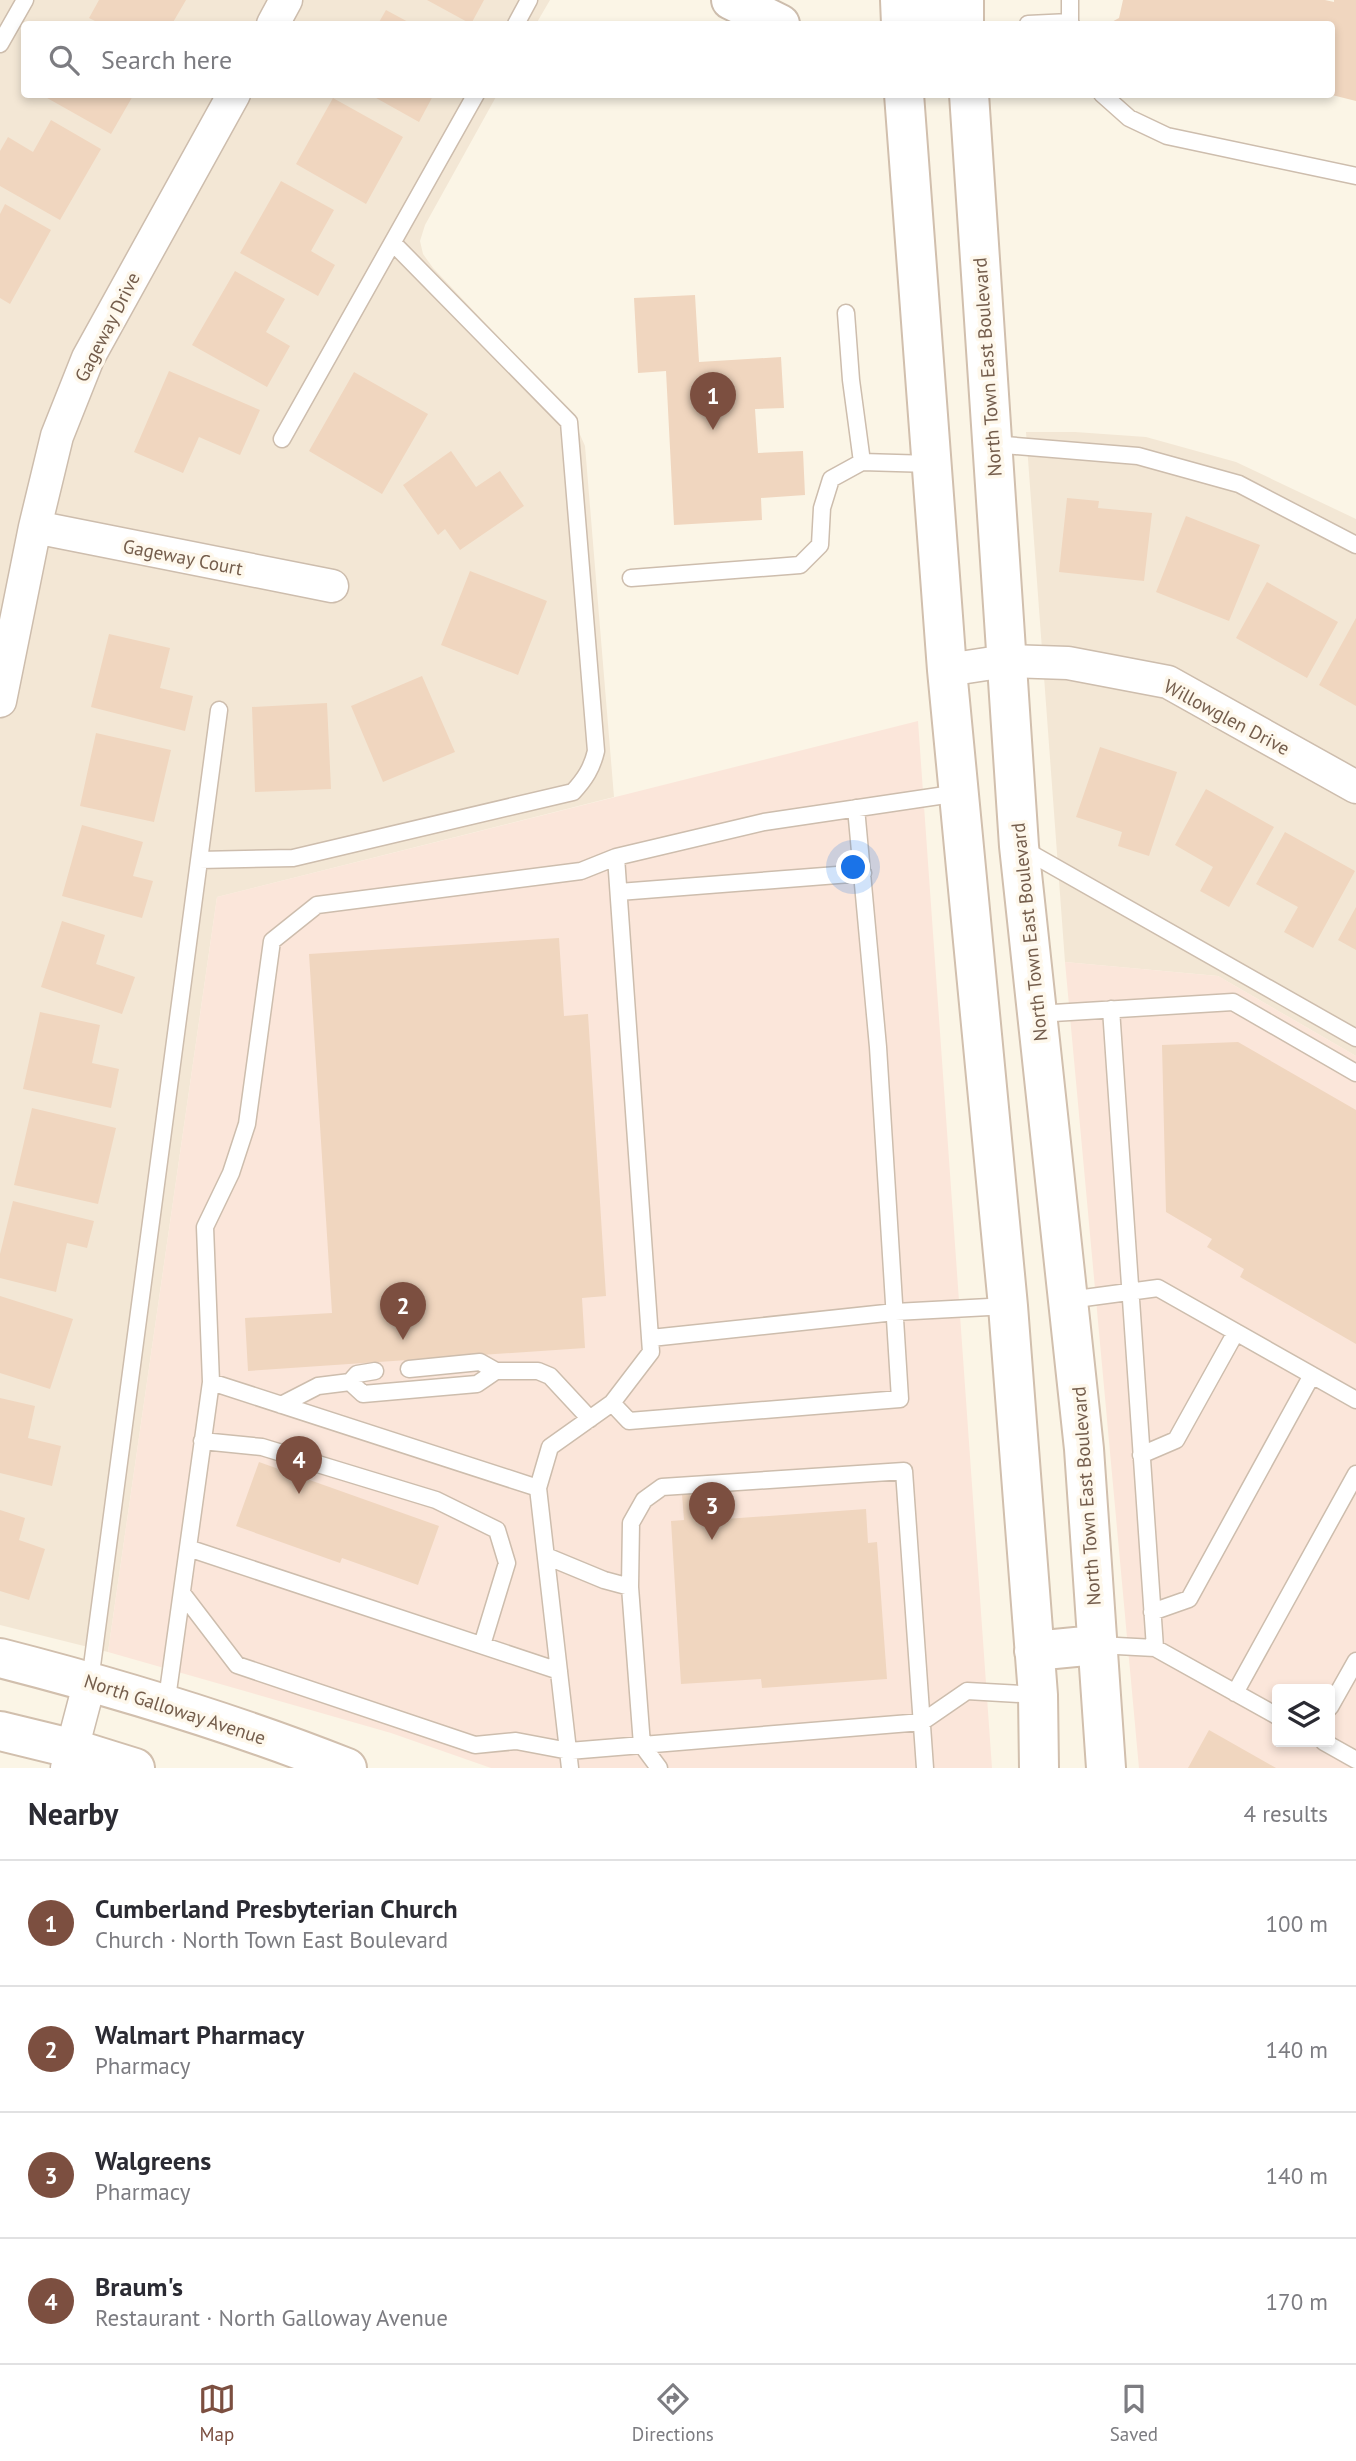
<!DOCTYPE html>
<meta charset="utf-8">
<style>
body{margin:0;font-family:"PT Sans",sans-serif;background:#f7f7f7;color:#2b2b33}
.controls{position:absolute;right:21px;bottom:21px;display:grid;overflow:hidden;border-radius:7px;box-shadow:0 4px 10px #0003}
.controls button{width:63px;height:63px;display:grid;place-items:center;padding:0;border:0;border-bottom:2px solid #e1e1e2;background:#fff;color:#2b2b33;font:35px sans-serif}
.you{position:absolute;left:854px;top:868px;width:24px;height:24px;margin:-18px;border:5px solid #fff;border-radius:50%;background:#1a73e8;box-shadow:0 0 0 10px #1a73e833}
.badge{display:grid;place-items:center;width:46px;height:46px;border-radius:50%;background:#7c4f40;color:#fff;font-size:23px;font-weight:700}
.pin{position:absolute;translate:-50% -58px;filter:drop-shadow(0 2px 4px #0008)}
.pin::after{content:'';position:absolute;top:37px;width:24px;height:21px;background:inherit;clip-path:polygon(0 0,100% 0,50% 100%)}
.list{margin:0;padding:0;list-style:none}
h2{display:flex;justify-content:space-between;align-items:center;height:91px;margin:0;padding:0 28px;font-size:30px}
h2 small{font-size:23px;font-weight:400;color:#7c7c81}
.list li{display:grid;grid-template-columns:46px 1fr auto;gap:21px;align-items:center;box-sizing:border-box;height:126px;padding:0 28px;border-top:2px solid #e1e1e2}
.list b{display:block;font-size:26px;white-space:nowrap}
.list p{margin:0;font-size:23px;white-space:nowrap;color:#7c7c81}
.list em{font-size:23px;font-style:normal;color:#7c7c81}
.icon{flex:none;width:38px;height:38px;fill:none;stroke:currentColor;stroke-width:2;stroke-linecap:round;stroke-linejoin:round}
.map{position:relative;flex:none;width:1356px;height:1768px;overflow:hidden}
.search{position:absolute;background:#fff;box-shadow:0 4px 10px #0003;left:21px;right:21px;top:21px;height:77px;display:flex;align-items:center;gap:18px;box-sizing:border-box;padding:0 24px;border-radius:7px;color:#7c7c81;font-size:26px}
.sheet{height:595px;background:#fff}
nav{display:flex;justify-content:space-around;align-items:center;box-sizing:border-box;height:98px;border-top:2px solid #e1e1e2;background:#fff;font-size:19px;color:#7c7c81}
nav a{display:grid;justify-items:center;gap:4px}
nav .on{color:#7c4f40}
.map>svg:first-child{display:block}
.residential{fill:#f3e7d5}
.commercial{fill:#fbe6da;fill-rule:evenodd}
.building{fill:#f0d6bf}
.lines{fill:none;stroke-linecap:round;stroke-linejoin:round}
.service-casing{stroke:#cdbdad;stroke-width:19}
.minor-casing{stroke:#cdbdad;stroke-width:35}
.tertiary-casing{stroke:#cdbdad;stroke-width:42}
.secondary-casing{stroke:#d1bfad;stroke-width:42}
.service{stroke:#fff;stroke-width:16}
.minor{stroke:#fff;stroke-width:32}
.tertiary{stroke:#fff;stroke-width:38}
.secondary{stroke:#fff;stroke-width:38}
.labels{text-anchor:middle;stroke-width:7;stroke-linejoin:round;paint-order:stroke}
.street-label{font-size:19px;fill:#745d4c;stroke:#fef8ec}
</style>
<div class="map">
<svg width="1356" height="1768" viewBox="0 0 1356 1768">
<rect width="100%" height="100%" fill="#fbf5e6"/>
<path class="residential" d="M0,0H550L536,24H24V94L497,95L425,225L420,241L423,254L433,268L570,412L585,446L614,797L217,897L108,1652L0,1625Z
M1026,432H1075L1146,437L1236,462L1356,519V1056L1218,976L1065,962Z"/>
<path class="commercial" d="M918,721L992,1768H491L391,1733L108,1652L217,897Z
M1065,962L1218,976L1356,1056V1768H1139ZM1277,1689H1330V1742H1277Z"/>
<path class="building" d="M99,0H186L172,24H101L89,18Z
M427,0H484L471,24Z
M1123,0H1325L1334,2V0H1356V101L1332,95V24H1108L1119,18Z
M386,10L412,24H378Z
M40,94H134L111,134Z
M369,94H434L419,122Z
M333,98L403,137L366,204L296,164Z
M51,120L101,149L60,220L0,186V151L8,137L33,152Z
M281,181L334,210L311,251L335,265L318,296L240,253Z
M5,204L51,230L10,304L0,298V214Z
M235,271L285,299L266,332L290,346L267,387L192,345Z
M695,295L699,362L781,357L784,408L755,409L758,453L803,451L805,495L761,498L762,520L674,525L666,371L638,373L634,298Z
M169,371L260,410L240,455L199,437L183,473L134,452Z
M354,372L428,414L382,494L309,451Z
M451,451L476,487L500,471L524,506L460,550L445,529L438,535L403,485Z
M1067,498L1099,501L1098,508L1152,513L1144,581L1059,572Z
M1186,516L1260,545L1229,621L1156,592Z
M470,571L547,601L518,675L441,645Z
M1267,582L1338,622L1307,678L1236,638Z
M1356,618V706L1319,685Z
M109,634L170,648L160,688L193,696L185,731L91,707Z
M422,676L455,752L383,782L351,706Z
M327,703L331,789L255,792L252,707Z
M96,733L171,750L154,822L80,806Z
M1100,747L1177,772L1149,856L1118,846L1122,832L1076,817Z
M1206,789L1274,827L1229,907L1200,891L1213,867L1175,845Z
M82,825L143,842L133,876L153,881L142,918L62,896Z
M1285,832L1355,871L1313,948L1284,932L1298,907L1256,884Z
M1356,907V950L1338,940Z
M62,921L105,935L96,964L135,977L122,1014L41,987Z
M559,938L564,1016L588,1014L606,1296L582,1298L585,1348L248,1371L245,1318L332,1313L309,954Z
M40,1012L100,1025L92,1063L119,1069L111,1108L23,1089Z
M1238,1042L1356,1110V1344L1240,1277L1244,1269L1207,1247L1212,1239L1166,1212L1162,1045Z
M32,1108L116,1128L98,1204L14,1185Z
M13,1201L94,1221L87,1248L67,1243L56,1292L0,1278V1254Z
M0,1296L73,1319L50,1389L0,1373Z
M0,1398L35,1406L28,1438L61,1446L52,1486L0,1473Z
M259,1462L439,1526L418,1585L342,1558L340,1563L236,1526Z
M723,1492L725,1519L866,1509L868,1543L877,1542L887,1679L762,1688L761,1679L681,1684L671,1521L684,1520L682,1494Z
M0,1510L25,1518L19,1540L45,1549L29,1600L0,1591Z
M1209,1730L1276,1768H1188Z"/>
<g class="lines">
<g class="service-casing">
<path id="service" d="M1070,22V0
M516,24L529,0
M1028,24L1070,22L1071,24
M0,44L25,0
M1102,94L1129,118L1167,136L1356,176
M846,313L851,380L862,462
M282,439L476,94
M992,444L1138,456L1239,484L1356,545
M631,578L800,565L820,545L822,508L831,479L862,462L931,464
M1023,849L1356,1038
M199,860L293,858L573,792C585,779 592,768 596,751L569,422L393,243
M619,892L863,873
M1111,1009L1155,1648L1277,1716
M1037,1014L1233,1002L1356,1073
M1069,1300L1158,1288L1356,1400
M651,1338L895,1312L1008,1306
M409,1369L480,1362L496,1371H538L550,1376L590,1419
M211,1382L205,1227L231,1173L247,1124L272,941L317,905L581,871L616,857L764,822L959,793
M350,1382L363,1394L477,1384L496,1371
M612,1403L629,1421L900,1399L878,1047L856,808
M281,1405L318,1386L350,1382L357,1374L375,1371
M202,1441L262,1447L436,1500L497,1530L507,1563L482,1645
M1141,1455L1176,1440L1236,1332
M538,1488L550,1447L612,1403L651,1352L616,857
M188,1548L559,1671
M546,1556L604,1580L630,1587
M182,1593L237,1665L475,1745L516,1741L569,1751L922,1722L967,1691L1038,1695
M1152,1612L1189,1599L1312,1375
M1098,1645L1155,1648
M90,1681L219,710
M1235,1693L1356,1474
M166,1706L211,1382L538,1488L570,1768
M1330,1707L1356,1661
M1324,1742L1356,1760
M659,1768L642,1745L630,1587L631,1523L644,1500L662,1487L904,1471L925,1768"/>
</g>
<g class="minor-casing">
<path id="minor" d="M273,24L286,0
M35,527L332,586
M947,670L1006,661L1068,663L1168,682L1356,787
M0,701L35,527L57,436L88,358L234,94
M67,1768L90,1681"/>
</g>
<g class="tertiary-casing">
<path id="tertiary" d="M731,0L780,24
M913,0L958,24"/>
</g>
<g class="secondary-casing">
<path id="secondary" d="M900,0L901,24
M964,0V24
M904,94L947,670L1008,1306L1038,1695L1039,1768
M969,94L1019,846L1084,1449L1106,1768
M1034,1651L1096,1645
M0,1658C117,1688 234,1723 347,1768
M0,1731L74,1749L135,1768"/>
</g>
<use href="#service" class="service"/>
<use href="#minor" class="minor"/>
<use href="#tertiary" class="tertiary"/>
<use href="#secondary" class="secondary"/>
</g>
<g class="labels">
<g class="street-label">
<text transform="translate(107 327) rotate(-63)" y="7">Gageway Drive</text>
<text transform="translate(987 367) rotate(-94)" y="7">North Town East Boulevard</text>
<text transform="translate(183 557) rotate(11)" y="7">Gageway Court</text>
<text transform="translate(1227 717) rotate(28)" y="7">Willowglen Drive</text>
<text transform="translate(1029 932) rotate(-96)" y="7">North Town East Boulevard</text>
<text transform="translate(1086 1496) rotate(-94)" y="7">North Town East Boulevard</text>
<text transform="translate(175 1709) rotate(18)" y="7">North Galloway Avenue</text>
</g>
</g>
</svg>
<div class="controls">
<button><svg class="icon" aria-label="layers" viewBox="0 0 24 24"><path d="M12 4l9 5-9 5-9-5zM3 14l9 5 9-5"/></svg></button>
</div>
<div class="you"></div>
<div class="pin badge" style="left:713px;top:430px">1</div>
<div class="pin badge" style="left:403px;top:1340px">2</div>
<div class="pin badge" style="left:712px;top:1540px">3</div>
<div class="pin badge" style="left:299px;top:1494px">4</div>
<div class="search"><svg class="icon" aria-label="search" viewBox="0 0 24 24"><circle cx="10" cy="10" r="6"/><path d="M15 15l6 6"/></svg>Search here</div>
</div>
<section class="sheet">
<h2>Nearby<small>4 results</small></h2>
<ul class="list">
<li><span class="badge">1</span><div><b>Cumberland Presbyterian Church</b><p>Church · North Town East Boulevard</p></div><em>100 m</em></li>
<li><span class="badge">2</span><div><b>Walmart Pharmacy</b><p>Pharmacy</p></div><em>140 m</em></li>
<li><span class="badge">3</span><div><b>Walgreens</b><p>Pharmacy</p></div><em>140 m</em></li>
<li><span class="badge">4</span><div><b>Braum's</b><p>Restaurant · North Galloway Avenue</p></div><em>170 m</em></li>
</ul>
</section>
<nav>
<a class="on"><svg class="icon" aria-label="map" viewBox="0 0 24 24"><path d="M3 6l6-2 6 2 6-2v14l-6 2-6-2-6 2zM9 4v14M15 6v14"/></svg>Map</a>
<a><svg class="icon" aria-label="directions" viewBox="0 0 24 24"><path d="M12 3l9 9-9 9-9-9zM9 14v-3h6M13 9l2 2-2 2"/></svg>Directions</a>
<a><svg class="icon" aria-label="saved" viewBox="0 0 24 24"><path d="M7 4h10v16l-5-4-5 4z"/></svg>Saved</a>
</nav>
